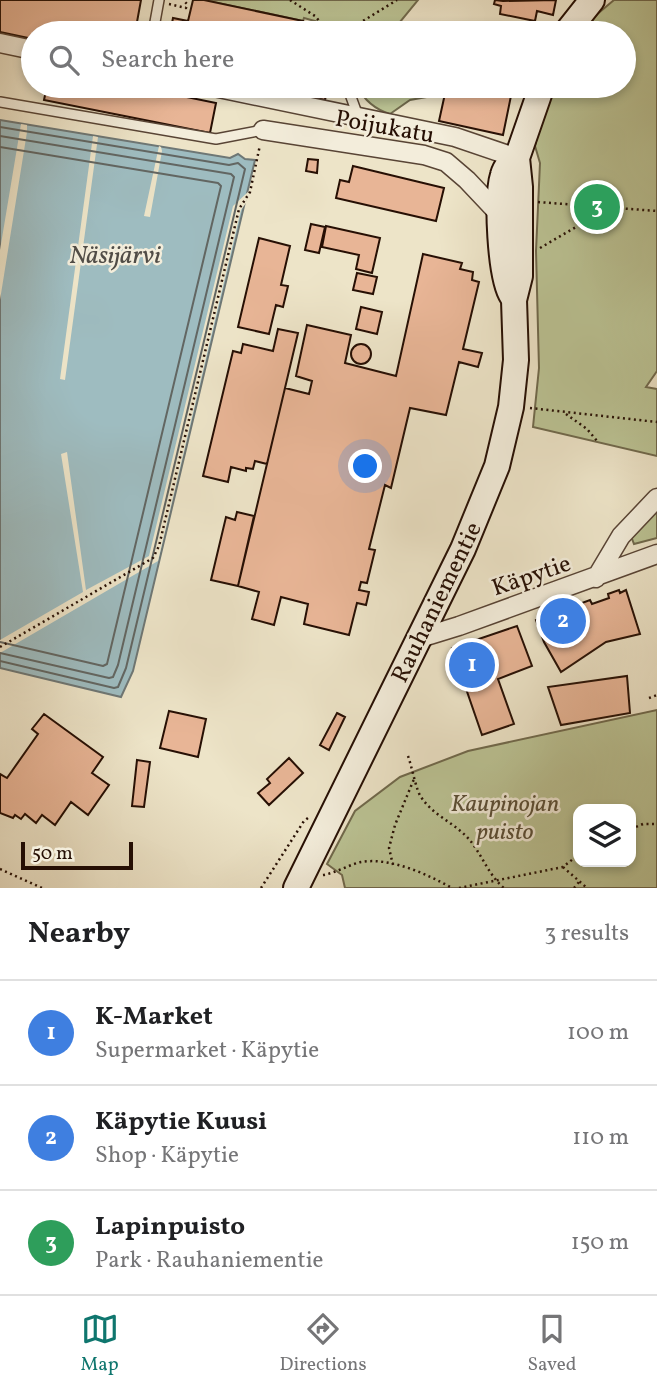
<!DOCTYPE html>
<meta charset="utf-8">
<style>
body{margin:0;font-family:Vollkorn,serif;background:#f6f6f6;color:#202124}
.controls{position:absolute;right:21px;bottom:21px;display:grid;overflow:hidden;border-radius:14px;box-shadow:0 4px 10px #0003}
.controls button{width:63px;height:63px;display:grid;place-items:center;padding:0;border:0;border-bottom:2px solid #e0e0e0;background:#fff;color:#202124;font:35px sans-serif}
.scale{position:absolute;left:21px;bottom:18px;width:112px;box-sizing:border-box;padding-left:7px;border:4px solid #260f04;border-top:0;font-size:19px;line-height:24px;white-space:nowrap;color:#260f04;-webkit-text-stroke:5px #f3eddb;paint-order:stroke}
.you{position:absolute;left:366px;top:467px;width:24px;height:24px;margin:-18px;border:5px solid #fff;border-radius:50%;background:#1a73e8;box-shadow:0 0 0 10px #1a73e833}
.badge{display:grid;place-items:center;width:46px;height:46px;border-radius:50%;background:#0f766e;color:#fff;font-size:23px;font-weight:700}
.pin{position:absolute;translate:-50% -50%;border:4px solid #fff;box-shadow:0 2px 7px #0006}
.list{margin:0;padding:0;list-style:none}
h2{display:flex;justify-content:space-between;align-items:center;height:91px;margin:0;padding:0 28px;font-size:30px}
h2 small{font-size:23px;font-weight:400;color:#757577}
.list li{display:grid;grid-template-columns:46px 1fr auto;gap:21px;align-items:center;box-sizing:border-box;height:105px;padding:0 28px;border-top:2px solid #e0e0e0}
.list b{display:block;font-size:26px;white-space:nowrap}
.list p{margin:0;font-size:23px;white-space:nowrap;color:#757577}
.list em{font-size:23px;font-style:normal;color:#757577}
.icon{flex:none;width:38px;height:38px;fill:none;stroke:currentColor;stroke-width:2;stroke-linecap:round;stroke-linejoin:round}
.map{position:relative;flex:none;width:657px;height:888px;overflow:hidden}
.search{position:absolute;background:#fff;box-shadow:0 4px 10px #0003;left:21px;right:21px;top:21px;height:77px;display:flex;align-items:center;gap:18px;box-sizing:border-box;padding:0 24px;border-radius:38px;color:#757577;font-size:26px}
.sheet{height:406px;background:#fff}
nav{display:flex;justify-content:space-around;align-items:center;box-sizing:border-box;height:98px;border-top:2px solid #e0e0e0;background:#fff;font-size:19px;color:#757577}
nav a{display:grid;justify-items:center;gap:4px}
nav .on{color:#0f766e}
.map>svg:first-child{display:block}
.green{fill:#bbc394;stroke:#70694c;stroke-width:2;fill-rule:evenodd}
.water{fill:#9ebcc0;stroke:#6e7775;stroke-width:2}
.pier{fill:#ede4c8}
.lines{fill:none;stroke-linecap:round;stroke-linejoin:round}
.shore{stroke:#626662;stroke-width:2}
.building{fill:#e8b596;stroke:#260f04;stroke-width:2}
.lane-casing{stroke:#584435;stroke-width:12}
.street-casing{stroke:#584435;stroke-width:21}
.secondary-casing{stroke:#260f04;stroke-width:28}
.path{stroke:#260f04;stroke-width:2.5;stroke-dasharray:2 3.5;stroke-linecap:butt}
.lane{stroke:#f3eddb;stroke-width:9}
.street{stroke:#f3eddb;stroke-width:18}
.secondary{stroke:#f3eddb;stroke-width:24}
.labels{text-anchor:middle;stroke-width:5;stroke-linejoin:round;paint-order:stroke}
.street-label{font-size:24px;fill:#260f04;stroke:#f3eddb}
.park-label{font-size:24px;font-style:italic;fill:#5a4e36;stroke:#f3eddb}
.water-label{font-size:26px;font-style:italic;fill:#504c46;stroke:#f3eddb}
</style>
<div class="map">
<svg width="657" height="888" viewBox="0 0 657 888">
<rect width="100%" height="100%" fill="#ede4c8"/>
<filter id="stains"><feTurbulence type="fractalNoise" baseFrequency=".00286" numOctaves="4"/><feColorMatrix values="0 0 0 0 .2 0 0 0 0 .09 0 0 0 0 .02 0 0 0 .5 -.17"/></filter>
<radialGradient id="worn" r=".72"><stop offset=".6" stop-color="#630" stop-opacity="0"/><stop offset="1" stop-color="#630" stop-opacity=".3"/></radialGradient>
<path class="green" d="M204,0H418L391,33H358L304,18L303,21Z
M614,0H657V371L646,387L657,389V456L533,427L539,368L536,251L540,163L535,146L540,118L551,86H624V33H582L595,16Z
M357,86H440L432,96L410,100L390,114C374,109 364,100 357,86Z
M657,508V538L634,544L631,536Z
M657,710V888H345L342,875L327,864L355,811L400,777L468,751ZM578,809H631V862H578Z"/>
<path class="water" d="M0,120L230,158L238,154L245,159L255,160L133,671L121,697L0,668Z"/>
<path class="pier" d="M21,124L27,125V132L0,300V250Z
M93,136L98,137L65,380L60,379Z
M159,146L161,147L162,151L150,217L144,216Z
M249,191L246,203L241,210L158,561L0,653V640L83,592L61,454L67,452L86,590L149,556L233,206Z"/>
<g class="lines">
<path class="shore" d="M0,127L229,165L238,163L245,169L126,668L118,687L114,688L0,661
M0,136L231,174L234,177L118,665L113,677L109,678L0,653
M0,147L218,183L221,186L107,664L103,666L0,642"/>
</g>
<path class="building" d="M0,0H141L135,33H33V39L0,32Z
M193,0H204L303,21L301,30L303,33H170L173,18L188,21Z
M495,0L503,1L556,0L553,15L537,11L535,21L500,14L501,6L494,4Z
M47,86H133L216,103L210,133L44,100Z
M260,86H328L325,100Z
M483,86H513L503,135L439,121L446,89L481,96Z
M308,159L318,160L317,173L306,171Z
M353,166L444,188L436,221L336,198L340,180L349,182Z
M311,224L325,227L319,253L305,250Z
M326,226L380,238L372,273L356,269L359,255L322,247Z
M259,238L290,246L281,285L288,286L283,307L276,305L269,334L238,327Z
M423,254L462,263L460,269L473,272L472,280L479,282L463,349L482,353L478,367L459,362L446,415L410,408L391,488L385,485L369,549L375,550L367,583L361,582L359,590L369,592L366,605L357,603L349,635L304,624L308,604L281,597L274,625L252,619L259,592L238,586L285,388L309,394L312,381L296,376L307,325L351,335L345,363L396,376Z
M357,273L377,277L373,294L353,290Z
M361,307L382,312L377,334L356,329Z
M278,329L298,333L267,464L255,461L253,469L246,468V471L231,467L228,482L203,476L233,351L241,353L243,344L273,351Z
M351 354a10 10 0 1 1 20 0a10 10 0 1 1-20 0Z
M237,512L254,516L238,586L211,580L226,517L235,520Z
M619,590L620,593L626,590L640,634L606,642L561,672L544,642L536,620L590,600L592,604L609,598L608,594Z
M517,626L532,666L498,679L514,724L482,735L452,648Z
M627,676L630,713L561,725L548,687Z
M169,711L206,719L198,757L160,748Z
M337,713L345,717L329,750L320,745Z
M44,714L103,757L92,773L109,785L88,815L71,802L55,825L42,815L36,823L25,814L21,819L15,815L13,818L0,813V774L7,778L38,734L32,729Z
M289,758L303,773L269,805L258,793L270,783L267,779Z
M137,760L150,762L144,807L132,806Z"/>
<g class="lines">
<g class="lane-casing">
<path id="lane" d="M327,31L328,33
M153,33L159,0
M347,86L358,116
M0,102L216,139L263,130"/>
</g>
<g class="street-casing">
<path id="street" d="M0,43L33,50
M209,86L455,137L517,158
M263,130L424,155L446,162L467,180L501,216H506
M596,578L621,536L657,498
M420,638L459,626L657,554"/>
</g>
<g class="secondary-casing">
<path id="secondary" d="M566,33L592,0
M512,296C500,278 496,197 503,175C505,167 510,163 517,158
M296,888L463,549L497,466L511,407L516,360L514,300L520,276V187L517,158L542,86"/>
</g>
<path class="path" d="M290,0L315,16L321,23
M169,4L186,8L187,4L183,0
M338,30L350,29L397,0
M538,202L657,211
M540,248L576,227L595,206
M530,408L657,422
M566,414L587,429L598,442
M0,647L153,558L159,546L239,209L250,192L260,145
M649,698L657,695
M408,756C412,767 416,790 421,797C432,814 452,822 466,836C481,851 487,874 504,888
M631,829L643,824H657
M393,865L389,848L395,825L414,779
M563,867L587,888
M0,869L42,888
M323,875C336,873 348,865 361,862C390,857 427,874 452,888
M261,888L304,821L308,818
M459,888L563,867L578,855
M574,888L579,882"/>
<use href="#lane" class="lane"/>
<use href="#street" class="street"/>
<use href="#secondary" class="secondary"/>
</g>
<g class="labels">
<g class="street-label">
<text transform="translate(385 126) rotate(10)" y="8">Poijukatu</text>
<text transform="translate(531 575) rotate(-19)" y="8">Käpytie</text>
<text transform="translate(436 602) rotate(-64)" y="8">Rauhaniementie</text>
</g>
<g class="park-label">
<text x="505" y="811">Kaupinojan<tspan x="505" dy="28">puisto</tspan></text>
</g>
<g class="water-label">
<text x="115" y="263">Näsijärvi</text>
</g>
</g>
<rect width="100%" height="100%" filter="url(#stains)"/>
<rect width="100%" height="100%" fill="url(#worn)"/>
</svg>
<div class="controls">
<button><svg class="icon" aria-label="layers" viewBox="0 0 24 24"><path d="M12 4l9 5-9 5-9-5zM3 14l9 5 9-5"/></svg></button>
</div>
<div class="scale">50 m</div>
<div class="you"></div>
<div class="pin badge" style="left:472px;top:665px;background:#3f7fe0">1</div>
<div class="pin badge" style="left:563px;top:621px;background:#3f7fe0">2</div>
<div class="pin badge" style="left:597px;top:207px;background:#2e9e5b">3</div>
<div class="search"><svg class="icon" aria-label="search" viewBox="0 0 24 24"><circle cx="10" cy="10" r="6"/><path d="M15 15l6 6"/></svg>Search here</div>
</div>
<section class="sheet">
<h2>Nearby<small>3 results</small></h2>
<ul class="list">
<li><span class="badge" style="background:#3f7fe0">1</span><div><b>K-Market</b><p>Supermarket · Käpytie</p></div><em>100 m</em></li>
<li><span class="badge" style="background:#3f7fe0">2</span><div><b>Käpytie Kuusi</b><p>Shop · Käpytie</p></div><em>110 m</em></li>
<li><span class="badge" style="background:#2e9e5b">3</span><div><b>Lapinpuisto</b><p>Park · Rauhaniementie</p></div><em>150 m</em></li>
</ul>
</section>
<nav>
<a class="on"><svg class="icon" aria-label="map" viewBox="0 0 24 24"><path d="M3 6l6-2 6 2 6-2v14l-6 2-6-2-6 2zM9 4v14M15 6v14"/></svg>Map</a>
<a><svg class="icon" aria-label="directions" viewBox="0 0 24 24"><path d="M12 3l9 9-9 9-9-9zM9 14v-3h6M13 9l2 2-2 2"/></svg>Directions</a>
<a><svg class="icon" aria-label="saved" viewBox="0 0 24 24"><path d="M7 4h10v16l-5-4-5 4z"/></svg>Saved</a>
</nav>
